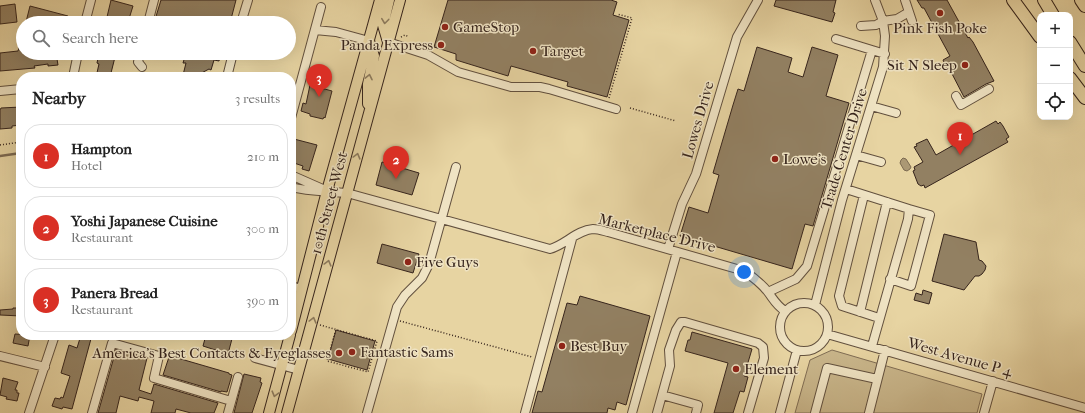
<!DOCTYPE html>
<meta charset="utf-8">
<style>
body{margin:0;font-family:"IM FELL French Canon",serif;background:#f2f2f2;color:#222}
.controls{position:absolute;right:12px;top:12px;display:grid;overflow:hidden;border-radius:8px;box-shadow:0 4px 16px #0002}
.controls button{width:36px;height:36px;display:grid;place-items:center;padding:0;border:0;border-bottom:1px solid #e0e0e0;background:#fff;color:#222;font:20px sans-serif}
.you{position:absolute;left:744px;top:272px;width:14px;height:14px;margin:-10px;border:3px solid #fff;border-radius:50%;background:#1a73e8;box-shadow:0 0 0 6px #1a73e833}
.badge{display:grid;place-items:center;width:26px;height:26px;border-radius:50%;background:#d93025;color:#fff;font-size:13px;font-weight:700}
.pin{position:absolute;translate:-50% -33px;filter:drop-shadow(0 1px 2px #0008)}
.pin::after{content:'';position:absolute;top:21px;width:14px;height:12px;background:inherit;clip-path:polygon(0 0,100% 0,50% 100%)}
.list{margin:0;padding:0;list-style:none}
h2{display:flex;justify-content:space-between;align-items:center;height:52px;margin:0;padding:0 16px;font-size:17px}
h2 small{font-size:13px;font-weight:400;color:#767676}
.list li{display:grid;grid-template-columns:26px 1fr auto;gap:12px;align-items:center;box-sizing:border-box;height:64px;margin:0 8px 8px;padding:0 8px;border:1px solid #e0e0e0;border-radius:16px}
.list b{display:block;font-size:15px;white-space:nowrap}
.list p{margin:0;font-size:13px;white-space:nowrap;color:#767676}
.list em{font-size:13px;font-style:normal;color:#767676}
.icon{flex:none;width:22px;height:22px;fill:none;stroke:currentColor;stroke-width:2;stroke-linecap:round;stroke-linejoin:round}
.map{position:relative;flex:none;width:1085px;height:413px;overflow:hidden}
.search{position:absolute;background:#fff;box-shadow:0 4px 16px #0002;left:16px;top:16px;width:280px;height:44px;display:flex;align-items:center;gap:10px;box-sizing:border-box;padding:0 14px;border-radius:22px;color:#767676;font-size:15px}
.panel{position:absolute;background:#fff;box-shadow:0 4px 16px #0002;left:16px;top:72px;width:280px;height:268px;border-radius:16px}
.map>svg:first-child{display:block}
.green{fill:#c9b68b;stroke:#806d54}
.water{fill:#ab9874;stroke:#7c6a51}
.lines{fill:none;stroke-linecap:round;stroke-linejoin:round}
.stream{stroke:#7c6a51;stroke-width:2.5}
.building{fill:#928062;stroke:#36241c}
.minor-casing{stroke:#62503e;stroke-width:10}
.major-casing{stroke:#36241c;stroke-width:12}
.highway-casing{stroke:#36241c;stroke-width:14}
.path{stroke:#36241c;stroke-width:1.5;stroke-dasharray:1 2;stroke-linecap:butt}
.minor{stroke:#efe3c3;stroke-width:8}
.major{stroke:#e7d4a2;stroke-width:10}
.highway{stroke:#e7d4a2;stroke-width:12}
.oneway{stroke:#8e7c5f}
.poi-dot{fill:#8f2418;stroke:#efe3c3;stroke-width:1.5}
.labels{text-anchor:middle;stroke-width:3;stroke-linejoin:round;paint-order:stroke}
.poi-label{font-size:15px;fill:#36241c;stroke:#efe3c3;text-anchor:start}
.street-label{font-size:15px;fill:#36241c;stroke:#efe3c3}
</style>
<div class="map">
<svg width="1085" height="413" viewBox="0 0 1085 413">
<rect width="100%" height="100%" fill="#e7d4a2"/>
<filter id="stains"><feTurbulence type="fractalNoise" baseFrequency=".005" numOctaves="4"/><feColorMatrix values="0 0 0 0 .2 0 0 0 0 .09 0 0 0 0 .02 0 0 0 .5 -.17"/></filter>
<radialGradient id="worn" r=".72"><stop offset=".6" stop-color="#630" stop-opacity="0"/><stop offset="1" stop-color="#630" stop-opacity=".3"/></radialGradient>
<path class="green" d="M832,350L982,394L977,413H795L810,360Z"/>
<path class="water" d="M903,158L906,159L911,167L910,169L907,171L904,170L900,163L901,160Z"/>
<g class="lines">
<path class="stream" d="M0,156L21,153"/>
</g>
<path class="building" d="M111,0L133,6L128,22L107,17Z
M161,0H236L230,23H154Z
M448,0H611L617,2L613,15L629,20L607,97L567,86L568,82L511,66L508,76L456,60V54L434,47Z
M776,0H836L833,12L835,13L832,22L774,6Z
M917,0H947L968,38L969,37L973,42L994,81L986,84L964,97L949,68L947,69L943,60L950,56L924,8H922Z
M15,4L17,22L0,24V6Z
M30,6L68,16L66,23H32L26,22Z
M21,41H23V53H56L58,65L48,66V64L34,66L35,68L0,71V53L18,51Z
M757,47L792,58L788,72L803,77L812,47L838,55L826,96L849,103L813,226L805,224L792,269L680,236L689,207L708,213L719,175L713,173L733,105L738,89L744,91Z
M99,53H116L110,77H96L99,64L97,63Z
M186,53H221L219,61L214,60L211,70L209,69L194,77H188V76L183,75L186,63H183Z
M310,85L332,91L325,118L324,117L323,119L310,116V114L301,111L303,103L306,104Z
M21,107V125L12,126V128L0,129V110L1,108Z
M996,121L998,124L1000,122L1003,126L1009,137L1006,139L1008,142L925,188L924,185L921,186L918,184L913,171L915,170L914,167L923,162L914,147L917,146L916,144L927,139L936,155Z
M294,139L317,145L309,171L302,169L303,166L291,162V150Z
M382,162L419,173L412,195L376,185Z
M944,234L976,242L979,260L982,261L986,266L985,270L982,274L979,276H975L964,290L932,281Z
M382,244L419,254L413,273L377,263Z
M923,290L932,293L929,304L914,300L916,293L922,295Z
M580,296L650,316L626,405L617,402L615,410L608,408L607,413H532L538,391L542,392L567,303L577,305Z
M13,308H21V316L0,315V310L13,309Z
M336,330L375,341L367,370L328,359Z
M692,332L752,349L744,376L748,377L744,392L740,391L733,413H714L728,363L685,351L688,340H690Z
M15,334L30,335L28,346L13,343Z
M81,335H92L72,409L63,407L62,409L52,406L55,398L60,399L61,397L63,398L70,376L61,373L69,345L77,348Z
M206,335H233L228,354L203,346Z
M116,350L147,358L139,390L151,394L154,384L218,403L214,413H191L176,409L175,413H151L154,401L139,397L138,401L120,396L116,413H98Z
M169,357L173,358L174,357L229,373V374L232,375L227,392L221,391V392L163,375Z
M244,374L261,378L260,382L262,383L252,413H234Z
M3,378L18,382L15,390H17V393H19L17,401L6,399L7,397L0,395Z"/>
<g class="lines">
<g class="minor-casing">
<path id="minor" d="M909,12L912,21
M85,23L91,0
M148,23L154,0
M241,23L248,0
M861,26L876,25L883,21L897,19L909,12L905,0
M315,30L336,32L369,41
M836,39L885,54
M388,42L428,55L458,72L511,87H540L549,89L616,109
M140,53L138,62L142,67
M73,77L78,53
M227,77L233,53
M0,91L21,89
M956,96L961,105L989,89
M871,106L896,113
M291,118L321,7
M856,155L881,162
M291,175L325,190
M291,187C309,192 328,191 347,193L550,249C565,245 577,230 593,229C598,229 604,231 608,232L744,271C753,277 761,283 768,292C774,300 776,305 785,311
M846,189L909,209L908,219L872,346
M864,195L839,296L842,306L879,318
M668,249L682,204L696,174L737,37L758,0
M890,279L911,286L930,215L909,209
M291,286L302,289
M768,292L796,279L807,266L872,50
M780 327a24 24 0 1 1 48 0a24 24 0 1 1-48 0Z
M815,305L842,200L883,67L885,36L883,21L875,0
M860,312L887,202
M827,334L1085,408
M0,356L45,367
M255,358L299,370
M662,395L698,405L696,413
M29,413L55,335
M92,413L112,343L159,356L154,378L231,401
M228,413L238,377
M367,413L397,307L405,295L422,278L429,264L456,167
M525,413L572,239
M632,413L677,252
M657,413L670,366L669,350L676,330L681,322H685L758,343L763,347L764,358L748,413
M780,413L797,350
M815,413L827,368L877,379
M869,413L885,350
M984,413L993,381"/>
</g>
<g class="major-casing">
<path id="major" d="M388,42L383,25L389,0
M368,104V84L374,56L369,41
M291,331L327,191L380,0
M269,413L290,335
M287,413L400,0"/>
</g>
<g class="highway-casing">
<path id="highway" d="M1013,0L1040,37
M1044,0L1053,15
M1081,0L1085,6
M1070,42L1085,66
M1070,78L1085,98"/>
</g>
<path class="path" d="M401,37L405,35L409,37
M609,98L632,18L617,14
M630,108L676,121
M0,145L21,142
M400,321L532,357
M320,325L377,341L368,372L327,361L336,329"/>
<use href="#minor" class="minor"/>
<use href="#major" class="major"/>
<use href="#highway" class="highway"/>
</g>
<defs><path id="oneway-chevron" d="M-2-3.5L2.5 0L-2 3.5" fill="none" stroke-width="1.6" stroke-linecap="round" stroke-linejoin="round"/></defs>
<g class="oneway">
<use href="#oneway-chevron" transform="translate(385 21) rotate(97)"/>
<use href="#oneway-chevron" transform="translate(369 77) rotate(-78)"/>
<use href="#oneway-chevron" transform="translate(357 156) rotate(-75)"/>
<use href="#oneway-chevron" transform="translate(328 263) rotate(-75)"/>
<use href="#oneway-chevron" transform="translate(313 320) rotate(-75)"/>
<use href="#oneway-chevron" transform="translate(275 394) rotate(105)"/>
</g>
<g class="poi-dot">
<circle cx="940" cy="13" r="4"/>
<circle cx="445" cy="27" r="4"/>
<circle cx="441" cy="45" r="4"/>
<circle cx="533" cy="51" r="4"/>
<circle cx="965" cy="65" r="4"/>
<circle cx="775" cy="159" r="4"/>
<circle cx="408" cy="262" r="4"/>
<circle cx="562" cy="346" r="4"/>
<circle cx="352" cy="352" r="4"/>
<circle cx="339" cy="353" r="4"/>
<circle cx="736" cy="369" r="4"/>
</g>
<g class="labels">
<g class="poi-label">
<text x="453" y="32">GameStop</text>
<text x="940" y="33" text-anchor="middle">Pink Fish Poke</text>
<text x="433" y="50" text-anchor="end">Panda Express</text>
<text x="541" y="56">Target</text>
<text x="957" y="70" text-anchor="end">Sit N Sleep</text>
<text x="783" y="164">Lowe's</text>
<text x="416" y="267">Five Guys</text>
<text x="570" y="351">Best Buy</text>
<text x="360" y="357">Fantastic Sams</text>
<text x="331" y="358" text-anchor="end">America's Best Contacts &amp; Eyeglasses</text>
<text x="744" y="374">Element</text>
</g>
<g class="street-label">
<text transform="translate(698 120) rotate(-74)" y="5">Lowes Drive</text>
<text transform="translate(844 149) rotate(-73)" y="5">Trade Center Drive</text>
<text transform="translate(329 203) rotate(-75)" y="5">10th Street West</text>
<text transform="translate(657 233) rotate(14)" y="5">Marketplace Drive</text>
<text transform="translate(960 357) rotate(16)" y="5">West Avenue P 4</text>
</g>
</g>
<rect width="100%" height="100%" filter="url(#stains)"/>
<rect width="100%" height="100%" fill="url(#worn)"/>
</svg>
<div class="controls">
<button>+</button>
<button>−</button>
<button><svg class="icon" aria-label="locate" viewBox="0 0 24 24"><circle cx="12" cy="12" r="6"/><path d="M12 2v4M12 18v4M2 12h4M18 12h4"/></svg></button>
</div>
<div class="you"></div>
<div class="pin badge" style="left:960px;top:155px">1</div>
<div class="pin badge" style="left:396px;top:179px">2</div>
<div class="pin badge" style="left:319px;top:97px">3</div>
<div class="search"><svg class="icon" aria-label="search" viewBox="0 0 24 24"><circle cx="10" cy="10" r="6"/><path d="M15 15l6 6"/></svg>Search here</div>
<section class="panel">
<h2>Nearby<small>3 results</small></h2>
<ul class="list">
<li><span class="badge">1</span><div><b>Hampton</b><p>Hotel</p></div><em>210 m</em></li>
<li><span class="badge">2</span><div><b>Yoshi Japanese Cuisine</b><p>Restaurant</p></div><em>300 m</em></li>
<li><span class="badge">3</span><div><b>Panera Bread</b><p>Restaurant</p></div><em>390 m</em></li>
</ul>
</section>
</div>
